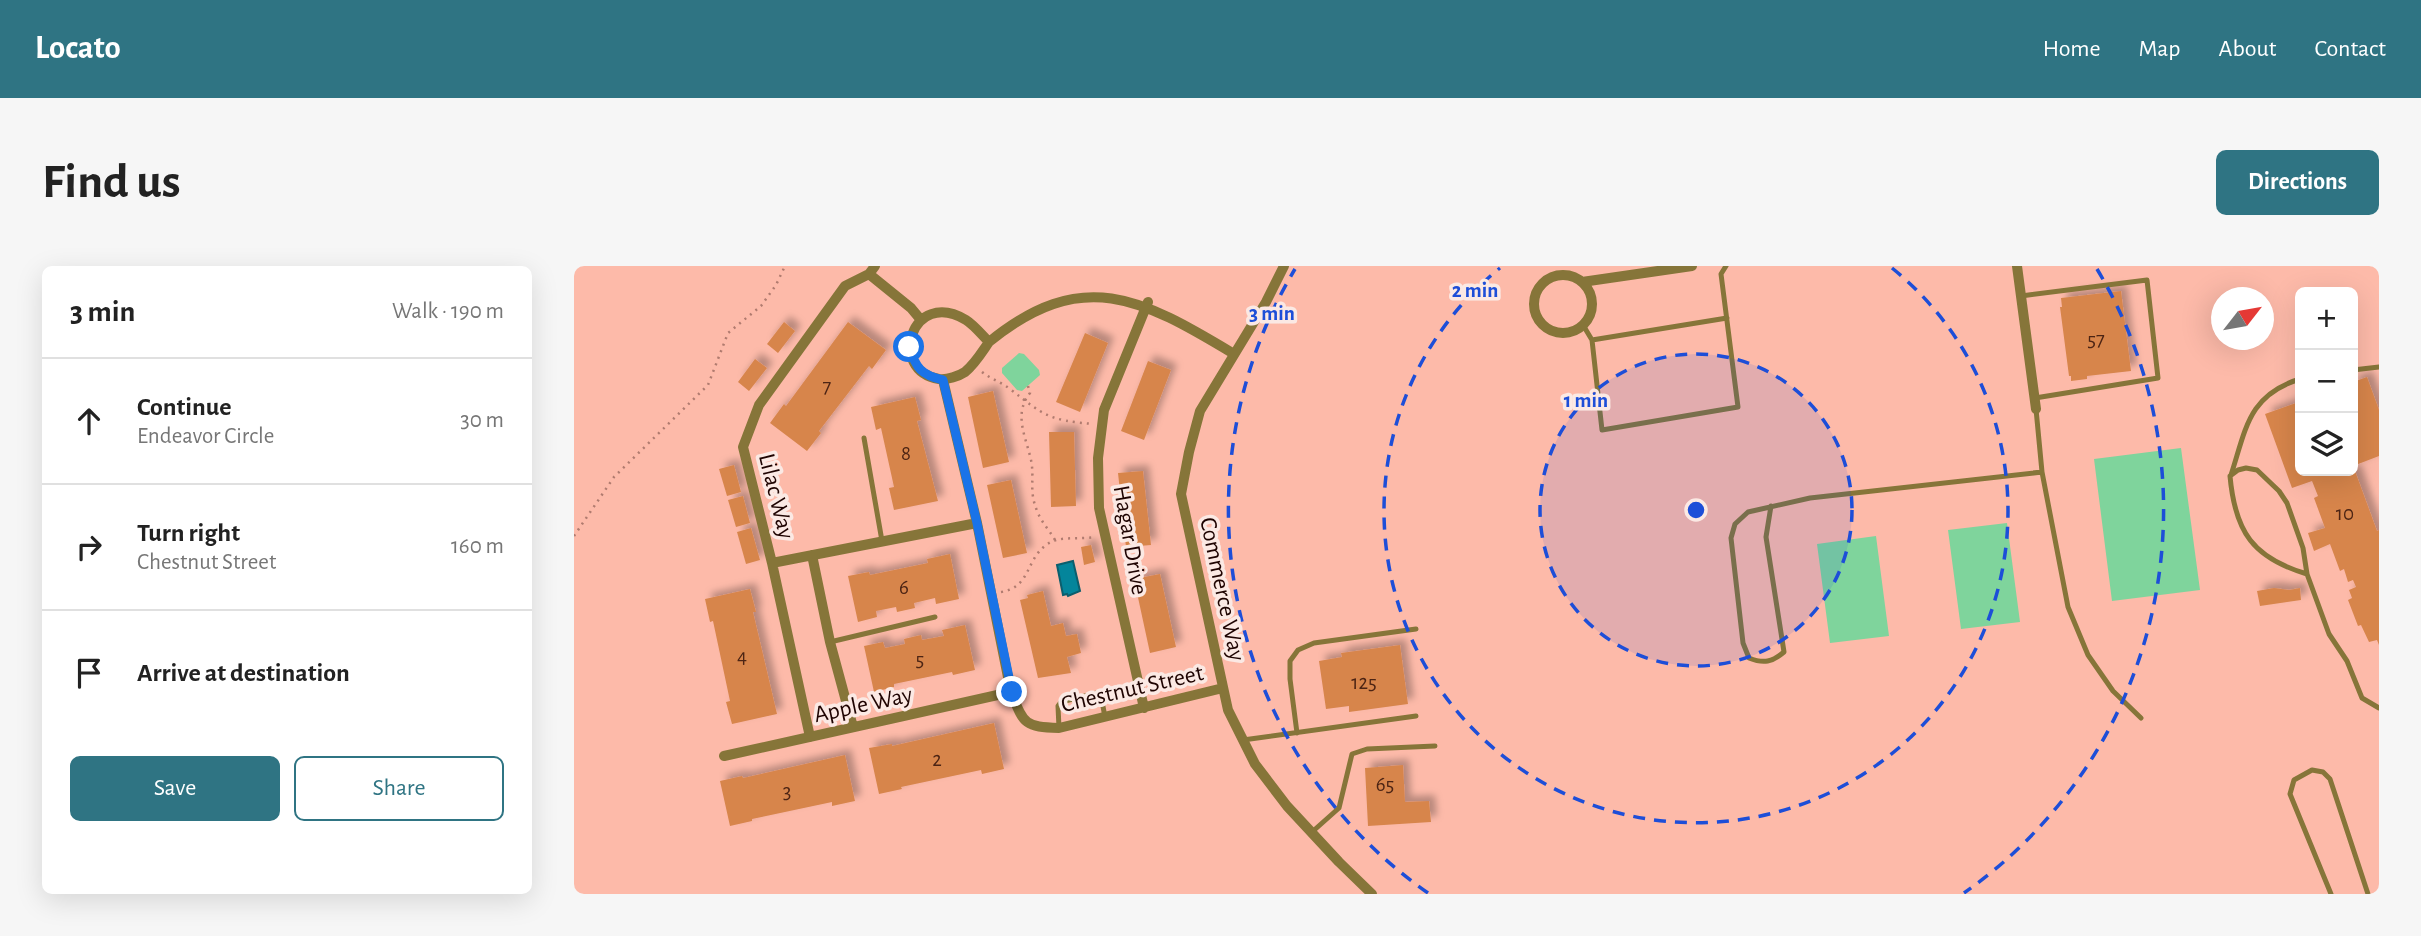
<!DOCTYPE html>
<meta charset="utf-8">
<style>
body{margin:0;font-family:"Alegreya Sans",sans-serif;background:#f6f6f6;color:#222}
.controls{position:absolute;right:21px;top:21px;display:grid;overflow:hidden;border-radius:10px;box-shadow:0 7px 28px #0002}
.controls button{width:63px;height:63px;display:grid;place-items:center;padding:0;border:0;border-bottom:2px solid #e0e0e0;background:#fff;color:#222;font:35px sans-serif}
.compass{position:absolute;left:1637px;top:21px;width:63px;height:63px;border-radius:50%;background:#fff;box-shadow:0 7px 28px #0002;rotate:59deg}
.stop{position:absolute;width:21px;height:21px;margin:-16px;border:5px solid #1a73e8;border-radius:50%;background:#fff}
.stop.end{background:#1a73e8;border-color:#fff;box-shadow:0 2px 7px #0008}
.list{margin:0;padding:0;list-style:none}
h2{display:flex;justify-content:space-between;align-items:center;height:91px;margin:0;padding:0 28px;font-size:30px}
h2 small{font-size:23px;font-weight:400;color:#767676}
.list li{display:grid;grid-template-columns:46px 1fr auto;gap:21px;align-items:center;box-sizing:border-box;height:126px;padding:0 28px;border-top:2px solid #e0e0e0}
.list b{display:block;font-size:26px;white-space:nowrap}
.list p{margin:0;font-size:23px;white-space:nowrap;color:#767676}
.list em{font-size:23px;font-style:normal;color:#767676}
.actions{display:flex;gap:14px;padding:21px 28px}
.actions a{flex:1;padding:16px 0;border:2px solid #2f7483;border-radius:10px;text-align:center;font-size:24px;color:#2f7483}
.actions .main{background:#2f7483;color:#fff}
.icon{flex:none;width:38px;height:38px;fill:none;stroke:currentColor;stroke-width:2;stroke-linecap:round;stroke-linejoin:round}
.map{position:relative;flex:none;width:1805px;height:628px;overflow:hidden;border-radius:10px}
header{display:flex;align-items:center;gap:42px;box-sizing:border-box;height:98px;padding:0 35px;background:#2f7483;color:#fff}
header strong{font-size:33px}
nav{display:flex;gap:38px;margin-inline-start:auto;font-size:24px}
.intro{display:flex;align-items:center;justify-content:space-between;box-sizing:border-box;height:168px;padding:0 42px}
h1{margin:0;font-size:49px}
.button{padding:18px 32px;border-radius:10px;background:#2f7483;color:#fff;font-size:24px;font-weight:700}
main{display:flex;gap:42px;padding:0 42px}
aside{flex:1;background:#fff;border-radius:10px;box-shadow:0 7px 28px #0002}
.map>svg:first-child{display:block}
.green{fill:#7fd49c}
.water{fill:#04859b;stroke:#0c5e6d;stroke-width:2}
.building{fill:#d7854c;filter:url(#shadow)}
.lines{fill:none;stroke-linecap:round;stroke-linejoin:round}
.path{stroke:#b07b6f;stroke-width:2.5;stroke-dasharray:2 5;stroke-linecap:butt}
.lane{stroke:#867539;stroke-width:5}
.street{stroke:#867539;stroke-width:10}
.route{stroke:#1a73e8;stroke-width:9}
.ring{fill:none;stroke:#1d4ed8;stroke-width:3.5;stroke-dasharray:12 9}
.labels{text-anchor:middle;stroke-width:7;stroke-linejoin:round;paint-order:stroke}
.number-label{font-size:21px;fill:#4c2414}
.street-label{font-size:24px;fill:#1e0301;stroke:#fbe9e4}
.centre{fill:#1d4ed8;stroke:#fbe9e4;stroke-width:3.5}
.ring-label{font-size:21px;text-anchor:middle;font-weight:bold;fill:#1d4ed8;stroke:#fbe9e4;stroke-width:7;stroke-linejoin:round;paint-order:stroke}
</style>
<header>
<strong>Locato</strong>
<nav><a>Home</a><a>Map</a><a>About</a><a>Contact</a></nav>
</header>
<div class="intro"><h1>Find us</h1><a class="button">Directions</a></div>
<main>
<aside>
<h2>3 min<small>Walk · 190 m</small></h2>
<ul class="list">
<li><svg class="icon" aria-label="ahead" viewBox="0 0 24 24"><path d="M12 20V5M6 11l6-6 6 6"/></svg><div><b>Continue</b><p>Endeavor Circle</p></div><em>30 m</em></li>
<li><svg class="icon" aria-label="right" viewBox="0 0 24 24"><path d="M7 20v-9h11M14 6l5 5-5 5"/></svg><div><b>Turn right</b><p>Chestnut Street</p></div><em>160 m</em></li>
<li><svg class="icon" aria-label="arrive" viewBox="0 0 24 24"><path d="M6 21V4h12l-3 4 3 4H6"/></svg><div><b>Arrive at destination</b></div></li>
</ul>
<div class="actions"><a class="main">Save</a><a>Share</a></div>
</aside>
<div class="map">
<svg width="1805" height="628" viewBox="0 0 1805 628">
<defs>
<filter id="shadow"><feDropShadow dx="6" dy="-6" stdDeviation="3.5" flood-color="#0004"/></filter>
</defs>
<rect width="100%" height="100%" fill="#fdbaa9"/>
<path class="green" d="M445,87L450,88L465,104L466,109L448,125L443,124L428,107V102Z
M1607,182L1626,324L1538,335L1520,193Z
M1433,257L1446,356L1387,363L1374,264Z
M1302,270L1315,370L1256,377L1243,278Z"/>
<path class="water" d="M499,295L506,325L494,330L493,328L489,329L483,299Z"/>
<path class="building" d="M1547,25L1557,105L1513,110V113L1497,115V110H1495L1486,41H1488L1487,32Z
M210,56L221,65L204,87L193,78Z
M274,56L312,84L298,103L295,100L245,165L247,167L233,185L196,157L210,138L212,140Z
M511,67L534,77L506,146L482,136Z
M181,93L193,102L175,125L164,116Z
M574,95L597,104L570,174L547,165Z
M1793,111L1805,144V190L1779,200V116Z
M419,125L435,196L409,202L394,131Z
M341,131L347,154L343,155L364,235L320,244L315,222L320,221L307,162L302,164L297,141Z
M1722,137L1726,149V205H1781L1803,265L1805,264V379L1803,374L1795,376L1787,359L1784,360L1774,334L1778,332L1775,324L1782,321L1779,314L1774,316L1770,303L1766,305L1756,278L1740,285L1734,267L1751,262L1740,232L1744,230L1738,215L1718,222L1691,148Z
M475,166H500L502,240L477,241Z
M160,199L167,226L153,230L145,203Z
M569,205L577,279L552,281L544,207Z
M437,214L453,287L429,292L413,219Z
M169,230L176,257L162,261L154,234Z
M177,262L186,294L172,298L163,266Z
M517,279L521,296L510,299L507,281Z
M376,288L385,333L362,338L361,332L340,337L341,342L323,346L322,341L302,345L303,351L284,356L274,310L295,306L296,309L354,297L353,293Z
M586,308L602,381L576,387L560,313Z
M1700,322L1715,324L1726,322L1727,334L1686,340L1683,325Z
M176,323L182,346H179L203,448L158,458L152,436L156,435L139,355L136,356L131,333Z
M469,325L477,360L489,357L492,370L503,368L507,387L493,391L497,407L464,412L446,334L454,332L453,329Z
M391,359L401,404L379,409L378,406L320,418V421L300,426L290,380L309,376L311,382L331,378L330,373L347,369L348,374L370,370L368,364Z
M826,379L834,438L775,446V440L752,443L745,395L768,391L767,387Z
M420,457L430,503L408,508L407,504L327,521L328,523L305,528L295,482L318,478V480Z
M271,489L281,535L258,540V536L178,553V555L156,560L146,515L168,510L169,512Z
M829,499L831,536L855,535L857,556L794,560L791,502Z"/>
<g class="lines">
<path class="path" d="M408,106C417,113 427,116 436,123C471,150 474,154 519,158
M454,120L456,127C439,148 452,171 457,194C461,214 454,225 464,247C468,257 476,265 481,274
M0,270L40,211L134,119L154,67L187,40L202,19L211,0
M427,326C457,321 451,295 472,279C485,269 505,274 521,271"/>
<path class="lane" d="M1447,30L1573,14L1584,112L1461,132
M1009,59L1018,74L1028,164L1164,141L1147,8L1152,0
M1018,74L1153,52
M1779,104L1805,101
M1462,143L1468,206L1494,341L1514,389L1539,425L1567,452
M290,172L308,275
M1657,209C1672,163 1674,129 1726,113
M1197,240L1192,271L1210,386C1198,396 1190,398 1175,392L1169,377L1157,272L1161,258L1174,246L1236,232L1468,206
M1733,308C1679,292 1661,266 1656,210L1664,204L1672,202L1683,204L1705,225L1713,237L1729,282L1733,308L1755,368L1773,395L1788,432L1805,442
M256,376L361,351
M485,462L484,440L487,436L523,427L527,430L531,451
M723,467L716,413V395L724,384L740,377L842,363
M669,474L842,450
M738,566L765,542L778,488L793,483L861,480
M1757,628L1716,528L1720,514L1738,504L1749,506L1756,513L1794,628"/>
<path class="street" d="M710,0L692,36L626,145L615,186L607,228L654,444L681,498L713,540L765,596L798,628
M1443,0L1462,143
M295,8L337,42L347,54
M960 38a29 29 0 1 1 58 0a29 29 0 1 1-58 0Z
M1008,16L1118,0
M415,76C408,86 401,98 391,106C385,110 373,114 365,113C313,105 337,21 392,54C400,59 408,69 415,76C508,0 567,32 660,88
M369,114L403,257L437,426C450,458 450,461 485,462L649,422
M238,289L256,376L279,461
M198,297L403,257
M570,442L525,242L524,192L530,144L574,36
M236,471L198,297L169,181L185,139L271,20L295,8L301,0
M150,490L437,426"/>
</g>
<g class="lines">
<path class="route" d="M335,81C342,102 347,109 369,114L403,257L438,426"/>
</g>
<circle cx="1122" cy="244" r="156" fill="#1d4ed8" fill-opacity=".12"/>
<g class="ring">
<circle cx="1122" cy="244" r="156"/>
<path d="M1318 2A312 312 0 1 1 926 2"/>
<path d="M854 627A468 468 0 0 1 721 3M1523 3A468 468 0 0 1 1390 627"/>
</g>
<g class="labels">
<g class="number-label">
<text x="1522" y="80">57</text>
<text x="253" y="127">7</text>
<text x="332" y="194">8</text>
<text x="1771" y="254">10</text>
<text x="330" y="328">6</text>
<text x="168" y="397">4</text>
<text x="346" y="400">5</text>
<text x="790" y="423">125</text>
<text x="363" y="500">2</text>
<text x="811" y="525">65</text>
<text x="213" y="532">3</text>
</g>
<g class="street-label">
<text transform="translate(203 230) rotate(76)" y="8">Lilac Way</text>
<text transform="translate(557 274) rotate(80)" y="8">Hagar Drive</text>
<text transform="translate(649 323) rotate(78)" y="8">Commerce Way</text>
<text transform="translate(558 422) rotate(-13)" y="8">Chestnut Street</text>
<text transform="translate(289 438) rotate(-12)" y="8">Apple Way</text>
</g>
</g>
<circle cx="1122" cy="244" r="10" class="centre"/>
<g class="ring-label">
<text x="901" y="31">2 min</text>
<text x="698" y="54">3 min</text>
<text x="1012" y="141">1 min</text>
</g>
</svg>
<div class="controls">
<button>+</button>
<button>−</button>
<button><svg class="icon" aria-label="layers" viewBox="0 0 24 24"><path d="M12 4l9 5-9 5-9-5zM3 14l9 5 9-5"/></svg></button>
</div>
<svg class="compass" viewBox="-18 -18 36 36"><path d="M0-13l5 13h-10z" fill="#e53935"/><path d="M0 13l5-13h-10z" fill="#767676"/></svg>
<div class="stop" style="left:335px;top:81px"></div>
<div class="stop end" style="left:438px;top:426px"></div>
</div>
</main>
